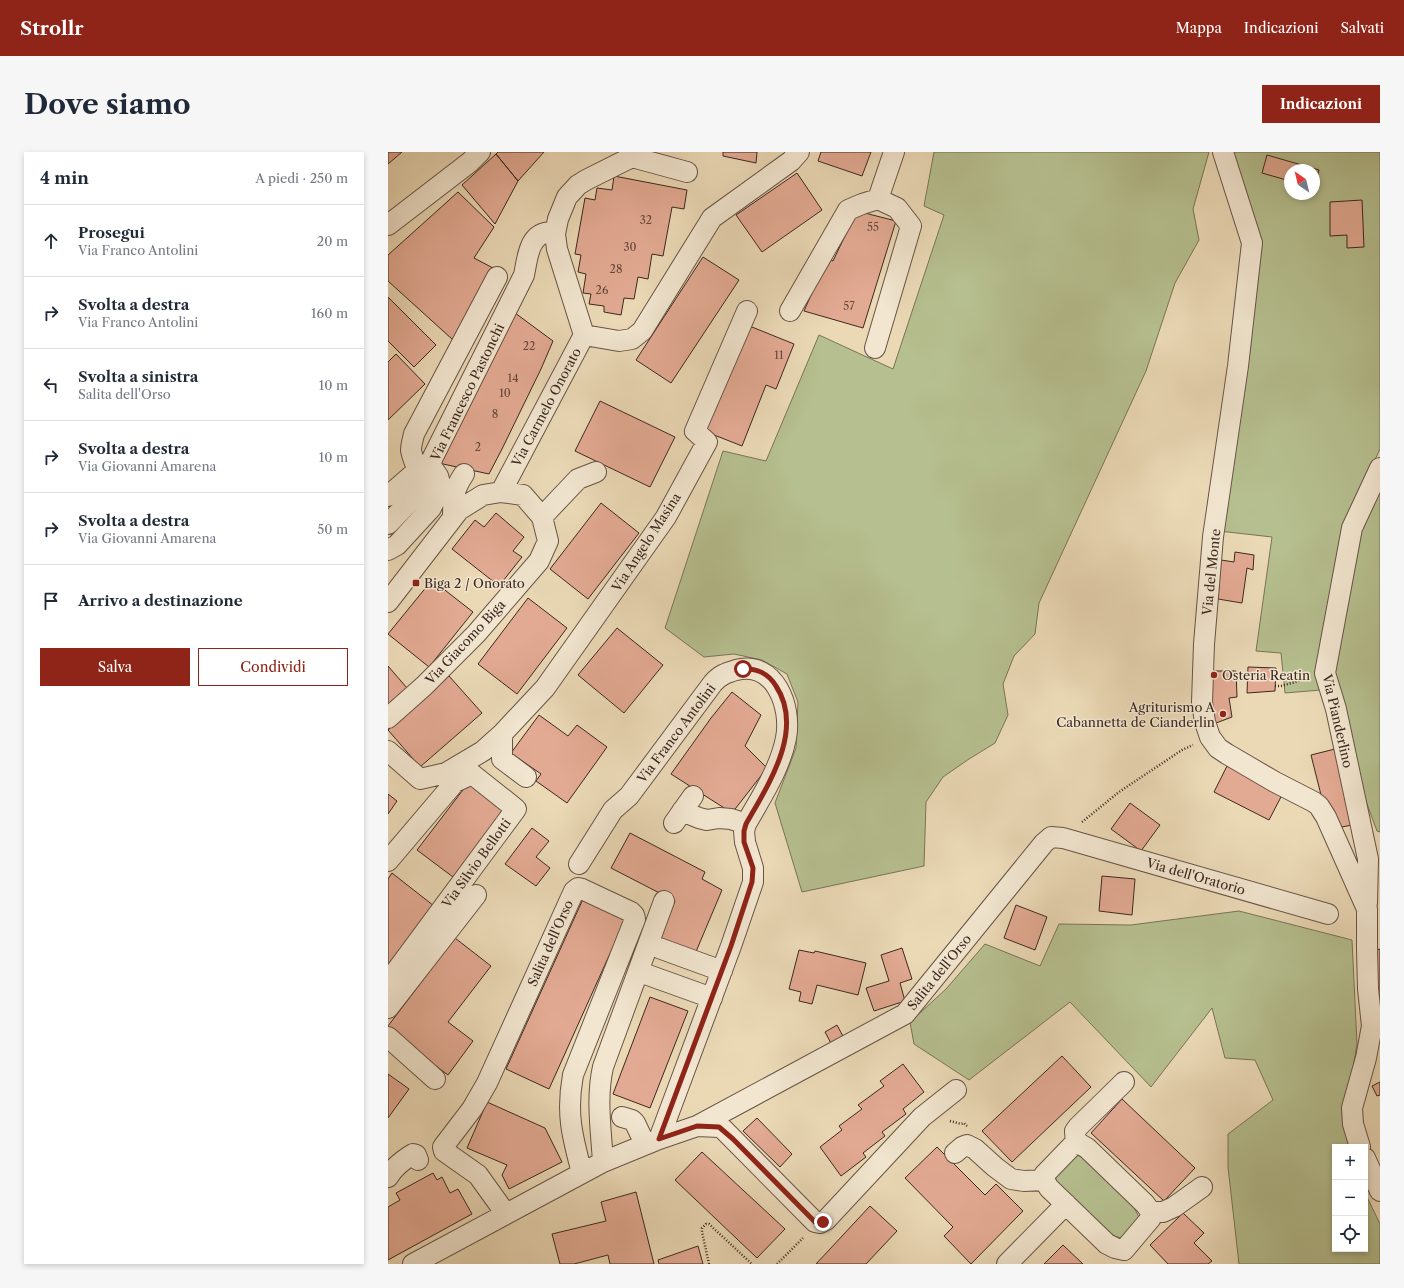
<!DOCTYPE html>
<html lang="it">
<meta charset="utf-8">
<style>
body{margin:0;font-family:"Libre Caslon Text",serif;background:#f6f6f7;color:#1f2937}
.controls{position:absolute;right:12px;bottom:12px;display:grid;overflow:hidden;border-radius:0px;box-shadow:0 2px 6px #0003}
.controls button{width:36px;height:36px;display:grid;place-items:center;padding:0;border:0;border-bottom:1px solid #e0e1e3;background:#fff;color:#1f2937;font:20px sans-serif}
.compass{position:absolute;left:896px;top:12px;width:36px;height:36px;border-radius:50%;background:#fff;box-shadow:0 2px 6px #0003;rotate:325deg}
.stop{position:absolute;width:12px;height:12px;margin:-9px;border:3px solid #8f2418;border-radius:50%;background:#fff}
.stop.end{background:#8f2418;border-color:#fff;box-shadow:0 1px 4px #0008}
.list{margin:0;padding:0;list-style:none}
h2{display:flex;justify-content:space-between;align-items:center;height:52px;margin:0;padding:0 16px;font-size:17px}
h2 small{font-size:13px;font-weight:400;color:#747a83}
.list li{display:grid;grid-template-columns:26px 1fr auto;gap:12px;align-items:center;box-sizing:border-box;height:72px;padding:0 16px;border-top:1px solid #e0e1e3}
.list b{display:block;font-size:15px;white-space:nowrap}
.list p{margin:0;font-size:13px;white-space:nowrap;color:#747a83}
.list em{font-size:13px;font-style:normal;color:#747a83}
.actions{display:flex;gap:8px;padding:12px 16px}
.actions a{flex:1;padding:9px 0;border:1px solid #8f2418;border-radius:0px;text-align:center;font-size:14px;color:#8f2418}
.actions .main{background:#8f2418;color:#fff}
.icon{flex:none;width:22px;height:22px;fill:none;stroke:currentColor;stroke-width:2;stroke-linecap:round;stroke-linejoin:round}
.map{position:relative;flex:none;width:992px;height:1112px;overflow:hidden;border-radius:0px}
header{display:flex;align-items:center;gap:24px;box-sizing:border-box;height:56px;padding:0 20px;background:#8f2418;color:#fff}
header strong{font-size:19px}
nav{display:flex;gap:22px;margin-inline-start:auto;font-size:14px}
.intro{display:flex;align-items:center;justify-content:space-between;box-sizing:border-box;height:96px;padding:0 24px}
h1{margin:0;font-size:28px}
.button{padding:10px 18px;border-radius:0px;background:#8f2418;color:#fff;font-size:14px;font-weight:700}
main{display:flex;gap:24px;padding:0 24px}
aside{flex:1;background:#fff;border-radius:0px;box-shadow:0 2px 6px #0003}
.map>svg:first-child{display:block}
.green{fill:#b6bf8f;stroke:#797458;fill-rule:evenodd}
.building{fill:#e3aa93;stroke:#3c2820}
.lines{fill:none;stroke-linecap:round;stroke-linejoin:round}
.minor-casing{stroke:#685446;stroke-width:22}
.path{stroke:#3c2820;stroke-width:2.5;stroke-dasharray:1 2;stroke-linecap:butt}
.minor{stroke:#f2e6d0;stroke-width:20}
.route{stroke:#8f2418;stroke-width:5}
.poi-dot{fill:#8f2418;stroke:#f2e6d0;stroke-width:1.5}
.labels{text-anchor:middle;stroke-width:3;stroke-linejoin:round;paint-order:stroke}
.number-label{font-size:11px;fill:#66483d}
.street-label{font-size:13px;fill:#3c2820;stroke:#f2e6d0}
.poi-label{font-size:13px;fill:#3c2820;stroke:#f2e6d0;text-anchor:start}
</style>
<header>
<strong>Strollr</strong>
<nav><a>Mappa</a><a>Indicazioni</a><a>Salvati</a></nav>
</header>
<div class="intro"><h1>Dove siamo</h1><a class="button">Indicazioni</a></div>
<main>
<aside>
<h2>4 min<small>A piedi · 250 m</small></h2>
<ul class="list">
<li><svg class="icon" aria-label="ahead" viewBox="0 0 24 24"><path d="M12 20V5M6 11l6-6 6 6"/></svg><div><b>Prosegui</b><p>Via Franco Antolini</p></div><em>20 m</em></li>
<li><svg class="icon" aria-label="right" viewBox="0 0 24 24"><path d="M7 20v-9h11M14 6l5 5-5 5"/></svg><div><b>Svolta a destra</b><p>Via Franco Antolini</p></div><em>160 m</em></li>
<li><svg class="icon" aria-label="left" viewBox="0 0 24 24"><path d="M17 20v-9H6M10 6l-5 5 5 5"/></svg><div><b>Svolta a sinistra</b><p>Salita dell'Orso</p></div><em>10 m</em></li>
<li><svg class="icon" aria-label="right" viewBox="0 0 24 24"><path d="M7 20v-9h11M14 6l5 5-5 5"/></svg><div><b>Svolta a destra</b><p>Via Giovanni Amarena</p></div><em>10 m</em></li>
<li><svg class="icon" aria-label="right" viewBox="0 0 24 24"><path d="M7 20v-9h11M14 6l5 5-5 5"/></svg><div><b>Svolta a destra</b><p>Via Giovanni Amarena</p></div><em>50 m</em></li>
<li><svg class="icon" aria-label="arrive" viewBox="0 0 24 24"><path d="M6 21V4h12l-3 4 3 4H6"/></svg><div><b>Arrivo a destinazione</b></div></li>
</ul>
<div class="actions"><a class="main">Salva</a><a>Condividi</a></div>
</aside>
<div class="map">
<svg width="992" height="1112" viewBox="0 0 992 1112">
<rect width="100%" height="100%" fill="#ebd9b6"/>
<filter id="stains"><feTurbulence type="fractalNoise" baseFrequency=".005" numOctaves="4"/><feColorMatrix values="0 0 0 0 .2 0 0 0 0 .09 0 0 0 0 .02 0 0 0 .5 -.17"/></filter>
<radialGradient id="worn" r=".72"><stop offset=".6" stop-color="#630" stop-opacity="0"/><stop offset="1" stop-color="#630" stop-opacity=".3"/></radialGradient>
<path class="green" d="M546,0H821L805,57L811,88L787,131L758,219L651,451L647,482L626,504L615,532L620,563L607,591L581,607L555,625L538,650L536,714L414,740L387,651L408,596L410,550L399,522L374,508L346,502L316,505L277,476L335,299L378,309L431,183L505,217L556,63L536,54Z
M844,0H992V297L957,372L933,538L897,541L893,501L868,499L884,385L831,379L868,107ZM902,18H926V42H902Z
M992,334V680L989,679L969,625L944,521L972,376Z
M851,759L964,788L969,892L956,972L963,995H947V1097H977V1041L992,1072V1112H851L840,1015V982L885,948L867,908L837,906L824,856L763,935L682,850L581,928L526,892L522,870L558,837L597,792L652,814L671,772L743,773Z
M686,1002L696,1006L745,1054L751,1065L735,1087L722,1082L668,1029L667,1020Z"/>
<path class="building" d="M0,0H14L0,12Z
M110,0H156L130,29L108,2Z
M335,0H369L368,11L335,4Z
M433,0H483L474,24L430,9Z
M108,2L130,29L107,72L74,33Z
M879,3L931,18L926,35V18H902V29L874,21Z
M409,21L434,58L374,100L348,63Z
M226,24L299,38L296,57L284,55L275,104L264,102L260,127L250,125L246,147L236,146L233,163L216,160V154L201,152L203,142L195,141L198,122L190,120L193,103L187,102L197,46L207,48L209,36L224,38Z
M70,40L106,75L86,106L105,116L65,188L0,129V103Z
M974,48L976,95L959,96V83L942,84V50Z
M469,59L508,69L475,176L416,159L439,107L445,109Z
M315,105L351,128L283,231L248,208Z
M0,145L48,193L26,215L0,189Z
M123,158L165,189L153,217L114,297L101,322L46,310Z
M359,173L406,192L388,237L378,233L354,294L316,279Z
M8,202L37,232L0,268V210Z
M212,249L287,285L262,335L187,299Z
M213,351L251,381L200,447L162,417Z
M108,361L136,385L125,399L134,405L111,434L64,397L87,368L96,375Z
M847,400L866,403L865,418L859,416L854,451L830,447L833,408L846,410Z
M44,428L85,460L41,515L0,482Z
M140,446L179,476L129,542L90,512Z
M229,476L275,513L236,561L190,523Z
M0,514L19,536L0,552Z
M860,515L888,516L887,539L859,541Z
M818,519H848L849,545L841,546L844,565L820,574Z
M61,524L94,561L32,615L0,578Z
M344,540L373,563L357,594L379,616L344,661L283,622L323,566Z
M151,563L180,584L189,573L219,595L179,651L148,629L153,622L123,601Z
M951,596L969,672L949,676L933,643L923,603Z
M839,614L894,643L881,668L826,640Z
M81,630L117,658L65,725L29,698Z
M0,642L9,649L0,662Z
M742,651L772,673L753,699L723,677Z
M144,676L161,689L148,705L162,716L148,734L117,712Z
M242,681L317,720L314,727L334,738L307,802L271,787L287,749L223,716Z
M4,721L46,754L0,813V727Z
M714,724L747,727L744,763L711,759Z
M195,747L238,766L161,937L118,917Z
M628,753L659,765L647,798L616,786Z
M67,786L103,814L60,870L85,889L60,923L0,878V874Z
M514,796L524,827L512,831L517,849L486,859L478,836L501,829L493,803Z
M992,797V866L985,799Z
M411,798L426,801L427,799L478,811L470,843L429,833L424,852L411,849L413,840L401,837Z
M262,845L300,859L262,956L225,942Z
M449,873L457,888L445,895L437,880Z
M674,904L703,935L624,1010L594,979Z
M515,912L536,940L515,957L518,962L494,980L497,984L475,1001L478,1005L453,1024L432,995L454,978L451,974L474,957L470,953L496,934L492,929Z
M0,922L21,937L0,966Z
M992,930V943L989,944L984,934Z
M734,947L807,1016L776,1049L703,981Z
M99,950L157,976L174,1010L121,1037L114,1023L119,1013L79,996Z
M369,966L404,1002L392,1015L355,979Z
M549,995L597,1043L608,1032L635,1059L583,1112L556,1084L565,1075L517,1026Z
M314,1000L397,1077L369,1106L287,1028Z
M45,1021L49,1028L54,1025L62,1041L70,1037L84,1062L0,1108V1055L12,1048L8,1041Z
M248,1040L266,1112H222L220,1103L186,1112H172L164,1082L218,1069L213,1050Z
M482,1054L509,1079L478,1112H428Z
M795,1061L816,1081L806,1091L824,1109L820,1112H780L762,1093Z
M675,1093L695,1112H656Z
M310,1094L315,1112H271L270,1108Z"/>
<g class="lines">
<g class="minor-casing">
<path id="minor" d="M835,0L864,91L850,214L825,385L816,492L814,550L817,570L822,585L830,596L839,602L887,630L926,650L931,654L938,665L979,757V796L980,837L984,874L978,906L964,956L965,972L972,995
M244,5L299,20
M0,73L82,10L92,0
M402,159L460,58L474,52L490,47L506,0
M196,183L231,189L244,187L254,179L324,66L403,9L411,0
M196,183L169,97L167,82L170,67L179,45L190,33L198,28L244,5V0
M487,196L523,74L509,56L490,47
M113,340L196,183
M0,344L30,318
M154,365L190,327L208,320
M65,366C65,347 65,338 76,322
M0,372L30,341C38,325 25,313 23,298C23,293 25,287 26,282L109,125
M0,398L9,393L43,356L48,346L51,338L52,331L50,324L43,314L44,307L136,123C139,110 140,85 157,81C160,80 164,81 167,82
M0,450L71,358L95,343L113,340L135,343L154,365L160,389L151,409L88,482L36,534L0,566
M114,582V607L138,625
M0,599L32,627L58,621L95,599L114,582L157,536L278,365L319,290L307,279L359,159
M294,659L311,666L319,668L331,666L343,667L358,672
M286,671L305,644
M0,709L67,630L84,622L128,657L0,830
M191,712L225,658L241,644L325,531C332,523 338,521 348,518C387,508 404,555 398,586C392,617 373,645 358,672L356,679L357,690L365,716V730L343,794L271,987
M979,751L980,707L948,557L937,521L964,376L992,316
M271,796L334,819
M260,823L324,846
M0,856L88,743
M0,885L47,927
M234,965L244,968L247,971L257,992
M309,974L331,975L335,977L427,1070L432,1071L438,1068L534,965L568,938
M688,992L687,979L690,975L736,930
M692,992L699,996L757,1052L763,1060V1066L736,1098L727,1096L719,1092L661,1036L656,1028V1023L685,993Z
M567,1001L574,995L579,993L587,997L607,1015L623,1027L636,1029L656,1028
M977,1006L992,1039
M215,1010C213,978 208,946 215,915L276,749
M0,1025C6,1015 15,1008 25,1002L28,1003L30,1008
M763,1060H775L786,1055L814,1035
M118,1062L90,1023L56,999L55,995L84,957L99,931L186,739L190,736L194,737L243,760L246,763L247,767L185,923C178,961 184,984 194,1021
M25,1112L215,1010L271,987L309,974L517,862L656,691L663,685L675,686L940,762
M619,1112L678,1052"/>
</g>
<path class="path" d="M887,534H893L918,527
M694,670L731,640L794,598L805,593
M562,969L573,972L576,971L579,974
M321,1112L314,1080V1076L318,1072H321L364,1112
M389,1112L415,1086"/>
<use href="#minor" class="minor"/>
</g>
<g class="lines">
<path class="route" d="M355,517C369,516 381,522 388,534C417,578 380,633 358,672L356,679V690L365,716L364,730L343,794L271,987L309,974L331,975L345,987L427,1070L432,1071L435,1070"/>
</g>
<g class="poi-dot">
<rect x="24" y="427" width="8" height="8" rx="2"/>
<circle cx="826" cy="523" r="4"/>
<circle cx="835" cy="562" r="4"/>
</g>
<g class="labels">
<g class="number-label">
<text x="258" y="72">32</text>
<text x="485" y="79">55</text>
<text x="242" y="99">30</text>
<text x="228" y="121">28</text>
<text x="214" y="142">26</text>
<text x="461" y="158">57</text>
<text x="141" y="198">22</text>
<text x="391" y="207">11</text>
<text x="125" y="230">14</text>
<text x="117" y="245">10</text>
<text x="107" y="266">8</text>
<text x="90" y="299">2</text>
</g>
<g class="street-label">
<text transform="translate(79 240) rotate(-64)" y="5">Via Francesco Pastonchi</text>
<text transform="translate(158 255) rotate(-62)" y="5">Via Carmelo Onorato</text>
<text transform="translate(258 390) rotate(-57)" y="5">Via Angelo Masina</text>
<text transform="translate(823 420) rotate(-84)" y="5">Via del Monte</text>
<text transform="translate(77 490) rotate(-47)" y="5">Via Giacomo Biga</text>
<text transform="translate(950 569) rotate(77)" y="5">Via Pianderlino</text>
<text transform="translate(288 581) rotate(-53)" y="5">Via Franco Antolini</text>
<text transform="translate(88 711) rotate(-54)" y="5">Via Silvio Bellotti</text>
<text transform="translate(808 724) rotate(16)" y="5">Via dell'Oratorio</text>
<text transform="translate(162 791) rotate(-66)" y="5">Salita dell'Orso</text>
<text transform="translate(551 820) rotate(-51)" y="5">Salita dell'Orso</text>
</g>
<g class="poi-label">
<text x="36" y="436">Biga 2 / Onorato</text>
<text x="834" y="528">Osteria Reatin</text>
<text x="827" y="560" text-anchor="end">Agriturismo A<tspan x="827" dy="15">Cabannetta de Cianderlin</tspan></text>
</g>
</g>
<rect width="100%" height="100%" filter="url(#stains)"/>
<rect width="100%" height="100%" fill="url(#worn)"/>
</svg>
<div class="controls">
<button>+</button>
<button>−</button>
<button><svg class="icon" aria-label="locate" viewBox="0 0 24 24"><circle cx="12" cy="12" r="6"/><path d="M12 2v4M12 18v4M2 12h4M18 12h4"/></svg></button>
</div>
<svg class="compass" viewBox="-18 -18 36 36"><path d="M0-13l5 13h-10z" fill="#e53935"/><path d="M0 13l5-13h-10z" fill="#747a83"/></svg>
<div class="stop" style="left:355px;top:517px"></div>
<div class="stop end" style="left:435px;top:1070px"></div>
</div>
</main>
